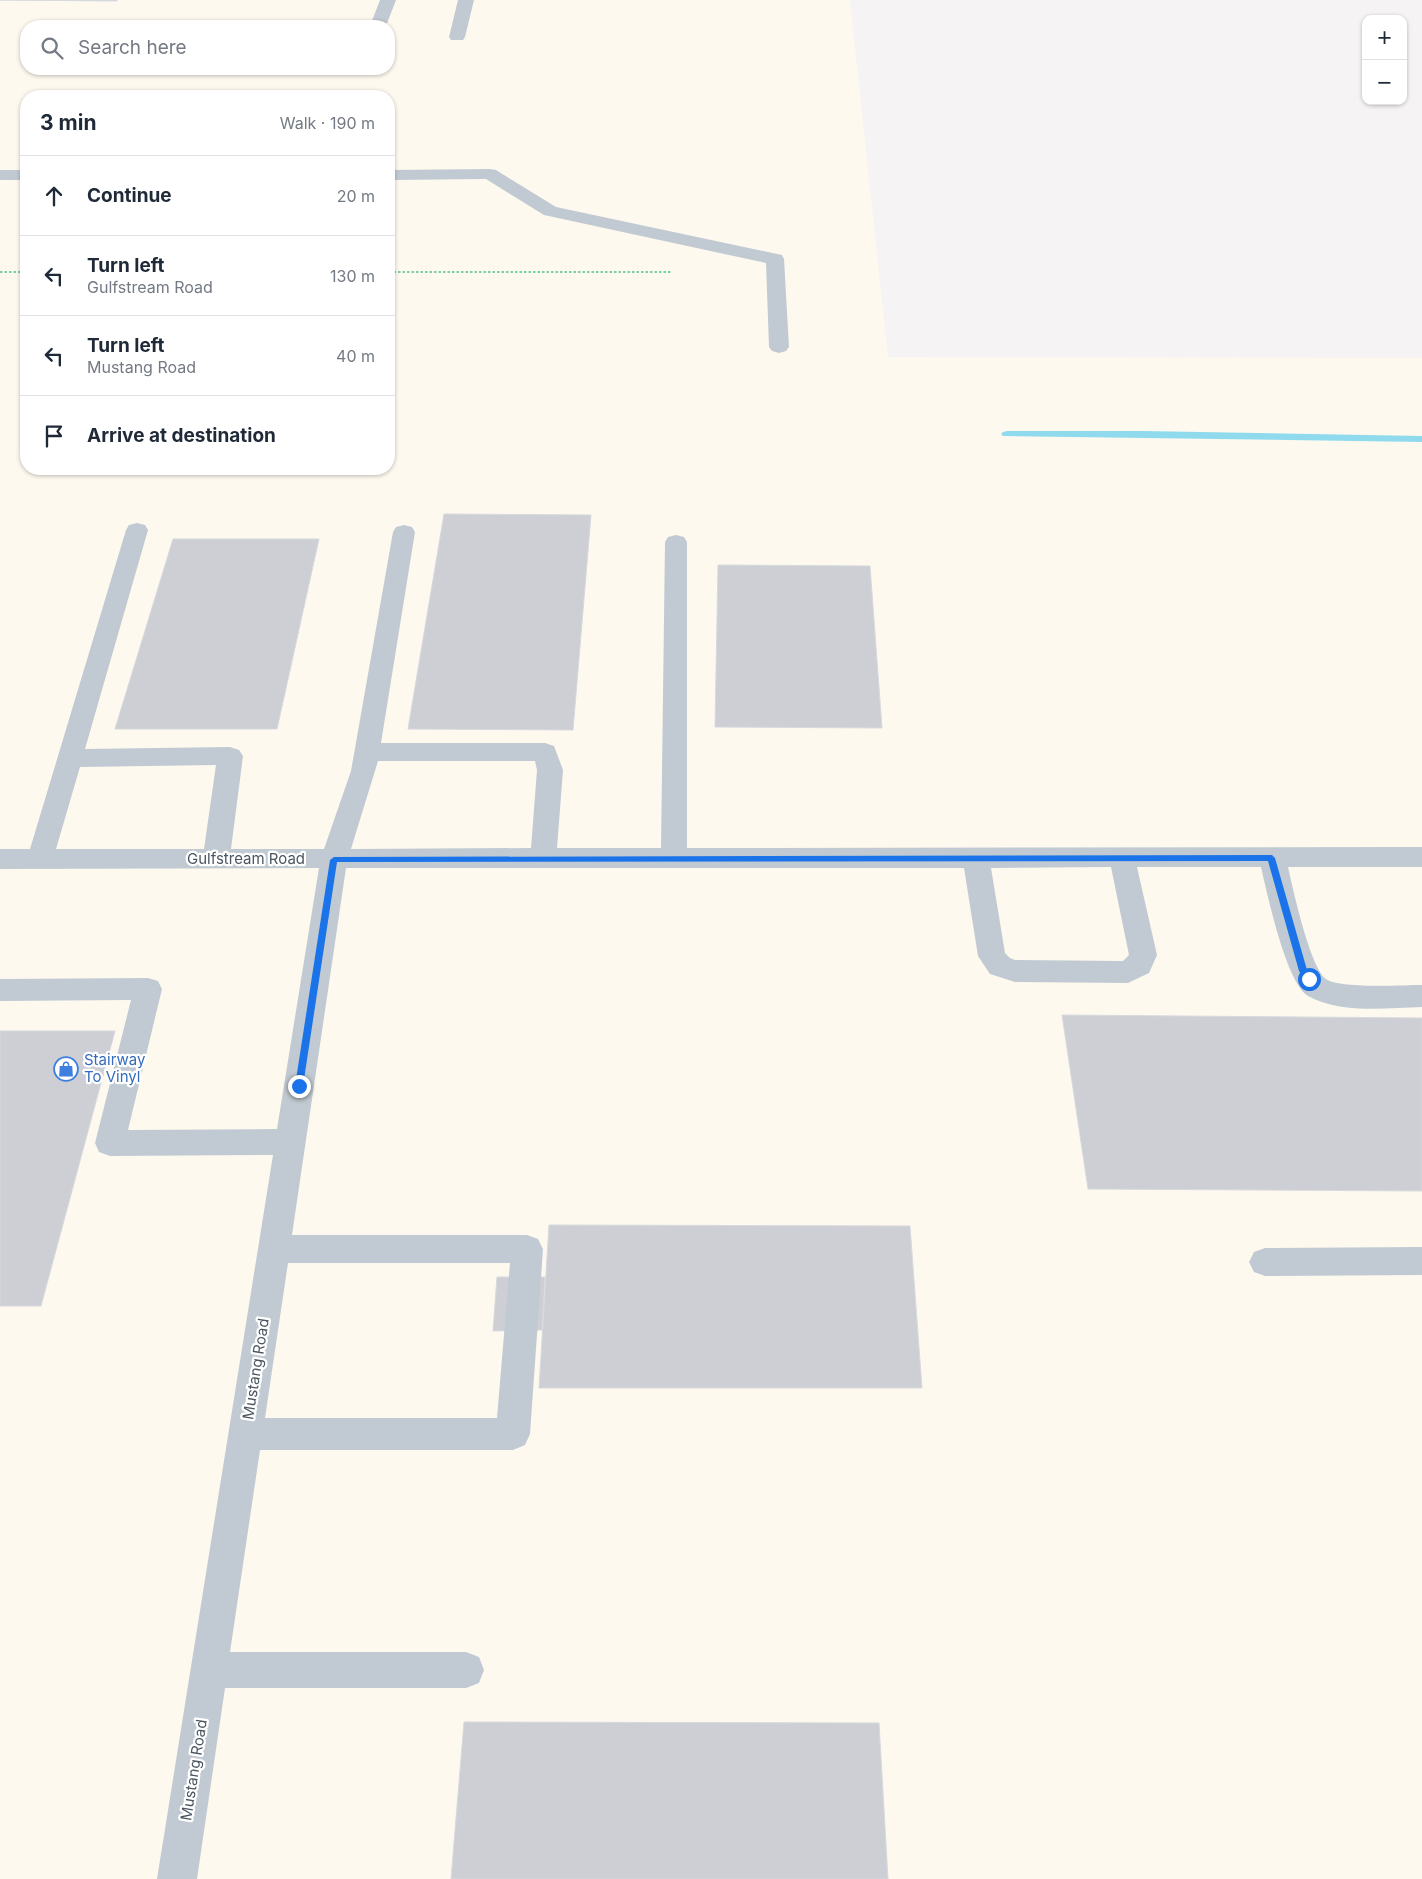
<!DOCTYPE html>
<meta charset="utf-8">
<style>
body{margin:0;font-family:Inter,sans-serif;background:#f2f2f3;color:#1f2937}
.controls{position:absolute;right:15px;top:15px;display:grid;overflow:hidden;border-radius:10px;box-shadow:0 1px 4px #0004}
.controls button{width:45px;height:45px;display:grid;place-items:center;padding:0;border:0;border-bottom:1px solid #e0e1e3;background:#fff;color:#1f2937;font:25px sans-serif}
.stop{position:absolute;width:15px;height:15px;margin:-11px;border:4px solid #1a73e8;border-radius:50%;background:#fff}
.stop.end{background:#1a73e8;border-color:#fff;box-shadow:0 1px 5px #0008}
.list{margin:0;padding:0;list-style:none}
h2{display:flex;justify-content:space-between;align-items:center;height:65px;margin:0;padding:0 20px;font-size:21px}
h2 small{font-size:16px;font-weight:400;color:#747a83}
.list li{display:grid;grid-template-columns:32px 1fr auto;gap:15px;align-items:center;box-sizing:border-box;height:80px;padding:0 20px;border-top:1px solid #e0e1e3}
.list b{display:block;font-size:19px;white-space:nowrap}
.list p{margin:0;font-size:16px;white-space:nowrap;color:#747a83}
.list em{font-size:16px;font-style:normal;color:#747a83}
.icon{flex:none;width:28px;height:28px;fill:none;stroke:currentColor;stroke-width:2;stroke-linecap:round;stroke-linejoin:round}
.map{position:relative;flex:none;width:1422px;height:1879px;overflow:hidden}
.search{position:absolute;background:#fff;box-shadow:0 1px 4px #0004;left:20px;top:20px;width:375px;height:55px;display:flex;align-items:center;gap:12px;box-sizing:border-box;padding:0 18px;border-radius:20px;color:#747a83;font-size:19px}
.panel{position:absolute;background:#fff;box-shadow:0 1px 4px #0004;left:20px;top:90px;width:375px;height:385px;border-radius:20px}
.map>svg:first-child{display:block}
.commercial{fill:#fdf9ef;fill-rule:evenodd}
.lines{fill:none;stroke-linecap:round;stroke-linejoin:round}
.stream{fill:#90daee;fill-rule:evenodd}
.building{fill:#cdcfd5;stroke:#d7d9de}
.path{stroke:#7ad0a6;stroke-width:2;stroke-dasharray:2.5 2;stroke-linecap:butt}
.minor{fill:#c1cad2;fill-rule:evenodd}
.route{fill:#1a73e8}
.labels{text-anchor:middle;stroke-width:4.5;stroke-linejoin:round;paint-order:stroke}
.street-label{font-size:15px;fill:#4a5661;stroke:#fff}
.shop-label{font-size:15px;fill:#366cbe;stroke:#fff;text-anchor:start}
</style>
<div class="map">
<svg width="1422" height="1879" viewBox="0 0 1422 1879">
<rect width="100%" height="100%" fill="#f5f3f3"/>
<path class="commercial" d="M0,0H850L888,357L1422,358V1879H0ZM26,26H389V69H26ZM26,96H389V469H26Z"/>
<g class="lines">
<path class="stream" d="M1007,431H1143L1422,436V442L1003,436L1001,434L1003,432Z"/>
</g>
<path class="building" d="M0,0H117V1Z
M444,514L591,515L573,730L408,729Z
M173,539H319L277,729H115Z
M718,565L870,566L882,728L715,727Z
M1062,1015L1422,1018V1191L1088,1189Z
M0,1031H115L41,1306H0Z
M549,1225L910,1226L922,1388H539Z
M497,1277H545L542,1330L493,1331Z
M464,1722L879,1723L888,1879H451Z"/>
<g class="lines">
<path class="path" d="M0,272H26
M389,272H672"/>
<path class="minor" d="M380,0H396L386,26H370Z
M458,0H474L465,37L463,40H451L449,37Z
M490,169L496,170L556,207L782,255L784,259L789,347L786,351L779,353L772,351L769,347L766,263L544,215L486,179L389,180V170Z
M0,170H26V180H0Z
M137,523L145,525L148,530L85,749L230,747L239,750L243,756L231,849H324L351,771L393,532L396,527L404,525L412,527L415,532L381,743H545L554,746L563,770L557,848H661L665,542L668,537L676,535L684,537L687,542V848L1422,847V867H1288C1293,889 1310,967 1326,979C1340,989 1403,985 1422,985V1007C1386,1008 1340,1014 1308,996C1286,983 1267,893 1261,867H1137L1157,955L1149,973L1128,983L1015,982L990,974L978,956L964,868H346L292,1235H527L538,1239L543,1249L530,1434L525,1445L513,1450H260L230,1652H466L479,1657L484,1670L479,1683L466,1688H225L197,1879H157L273,1155L110,1156L99,1152L95,1143L131,1000L0,1001V979L148,978L158,981L162,989L128,1130L277,1129L319,868L0,869V849H30L126,530L129,525ZM378,761H535L537,770L531,848L351,849ZM216,765L204,849H56L80,767ZM1111,867L1129,955L1123,961L1015,960L1010,958L1005,953L991,868ZM288,1263H510L497,1418H265Z
M1422,1247V1275L1265,1276L1254,1272L1249,1262L1254,1252L1265,1248Z"/>
</g>
<path class="route" d="M1272,855L1275,858L1307,970L1314,979L1309,982L1306,981L1299,971L1268,861L337,862L303,1086L299,1089L295,1086L330,860L334,857Z"/>
<defs>
<g id="shop-ring" transform="scale(1.25)"><circle r="9.5" fill="#fff" stroke="#3f7fe0" stroke-width="1.5"/><path d="M-5-2.5h2.3a2.7 3.5 0 0 1 5.4 0H5L5.5 6h-11ZM-1.5-2.5h3a1.5 2.3 0 0 0-3 0Z" fill="#3f7fe0"/></g>
</defs>
<g fill-rule="evenodd">
<use href="#shop-ring" x="66" y="1069"/>
</g>
<g class="labels">
<g class="street-label">
<text x="246" y="864">Gulfstream Road</text>
<text transform="translate(256 1369) rotate(-81)" y="5">Mustang Road</text>
<text transform="translate(194 1770) rotate(-81)" y="5">Mustang Road</text>
</g>
<g class="shop-label">
<text x="84" y="1065">Stairway<tspan x="84" dy="17">To Vinyl</tspan></text>
</g>
</g>
</svg>
<div class="controls">
<button>+</button>
<button>−</button>
</div>
<div class="stop" style="left:1309px;top:979px"></div>
<div class="stop end" style="left:299px;top:1086px"></div>
<div class="search"><svg class="icon" aria-label="search" viewBox="0 0 24 24"><circle cx="10" cy="10" r="6"/><path d="M15 15l6 6"/></svg>Search here</div>
<section class="panel">
<h2>3 min<small>Walk · 190 m</small></h2>
<ul class="list">
<li><svg class="icon" aria-label="ahead" viewBox="0 0 24 24"><path d="M12 20V5M6 11l6-6 6 6"/></svg><div><b>Continue</b></div><em>20 m</em></li>
<li><svg class="icon" aria-label="left" viewBox="0 0 24 24"><path d="M17 20v-9H6M10 6l-5 5 5 5"/></svg><div><b>Turn left</b><p>Gulfstream Road</p></div><em>130 m</em></li>
<li><svg class="icon" aria-label="left" viewBox="0 0 24 24"><path d="M17 20v-9H6M10 6l-5 5 5 5"/></svg><div><b>Turn left</b><p>Mustang Road</p></div><em>40 m</em></li>
<li><svg class="icon" aria-label="arrive" viewBox="0 0 24 24"><path d="M6 21V4h12l-3 4 3 4H6"/></svg><div><b>Arrive at destination</b></div></li>
</ul>
</section>
</div>
